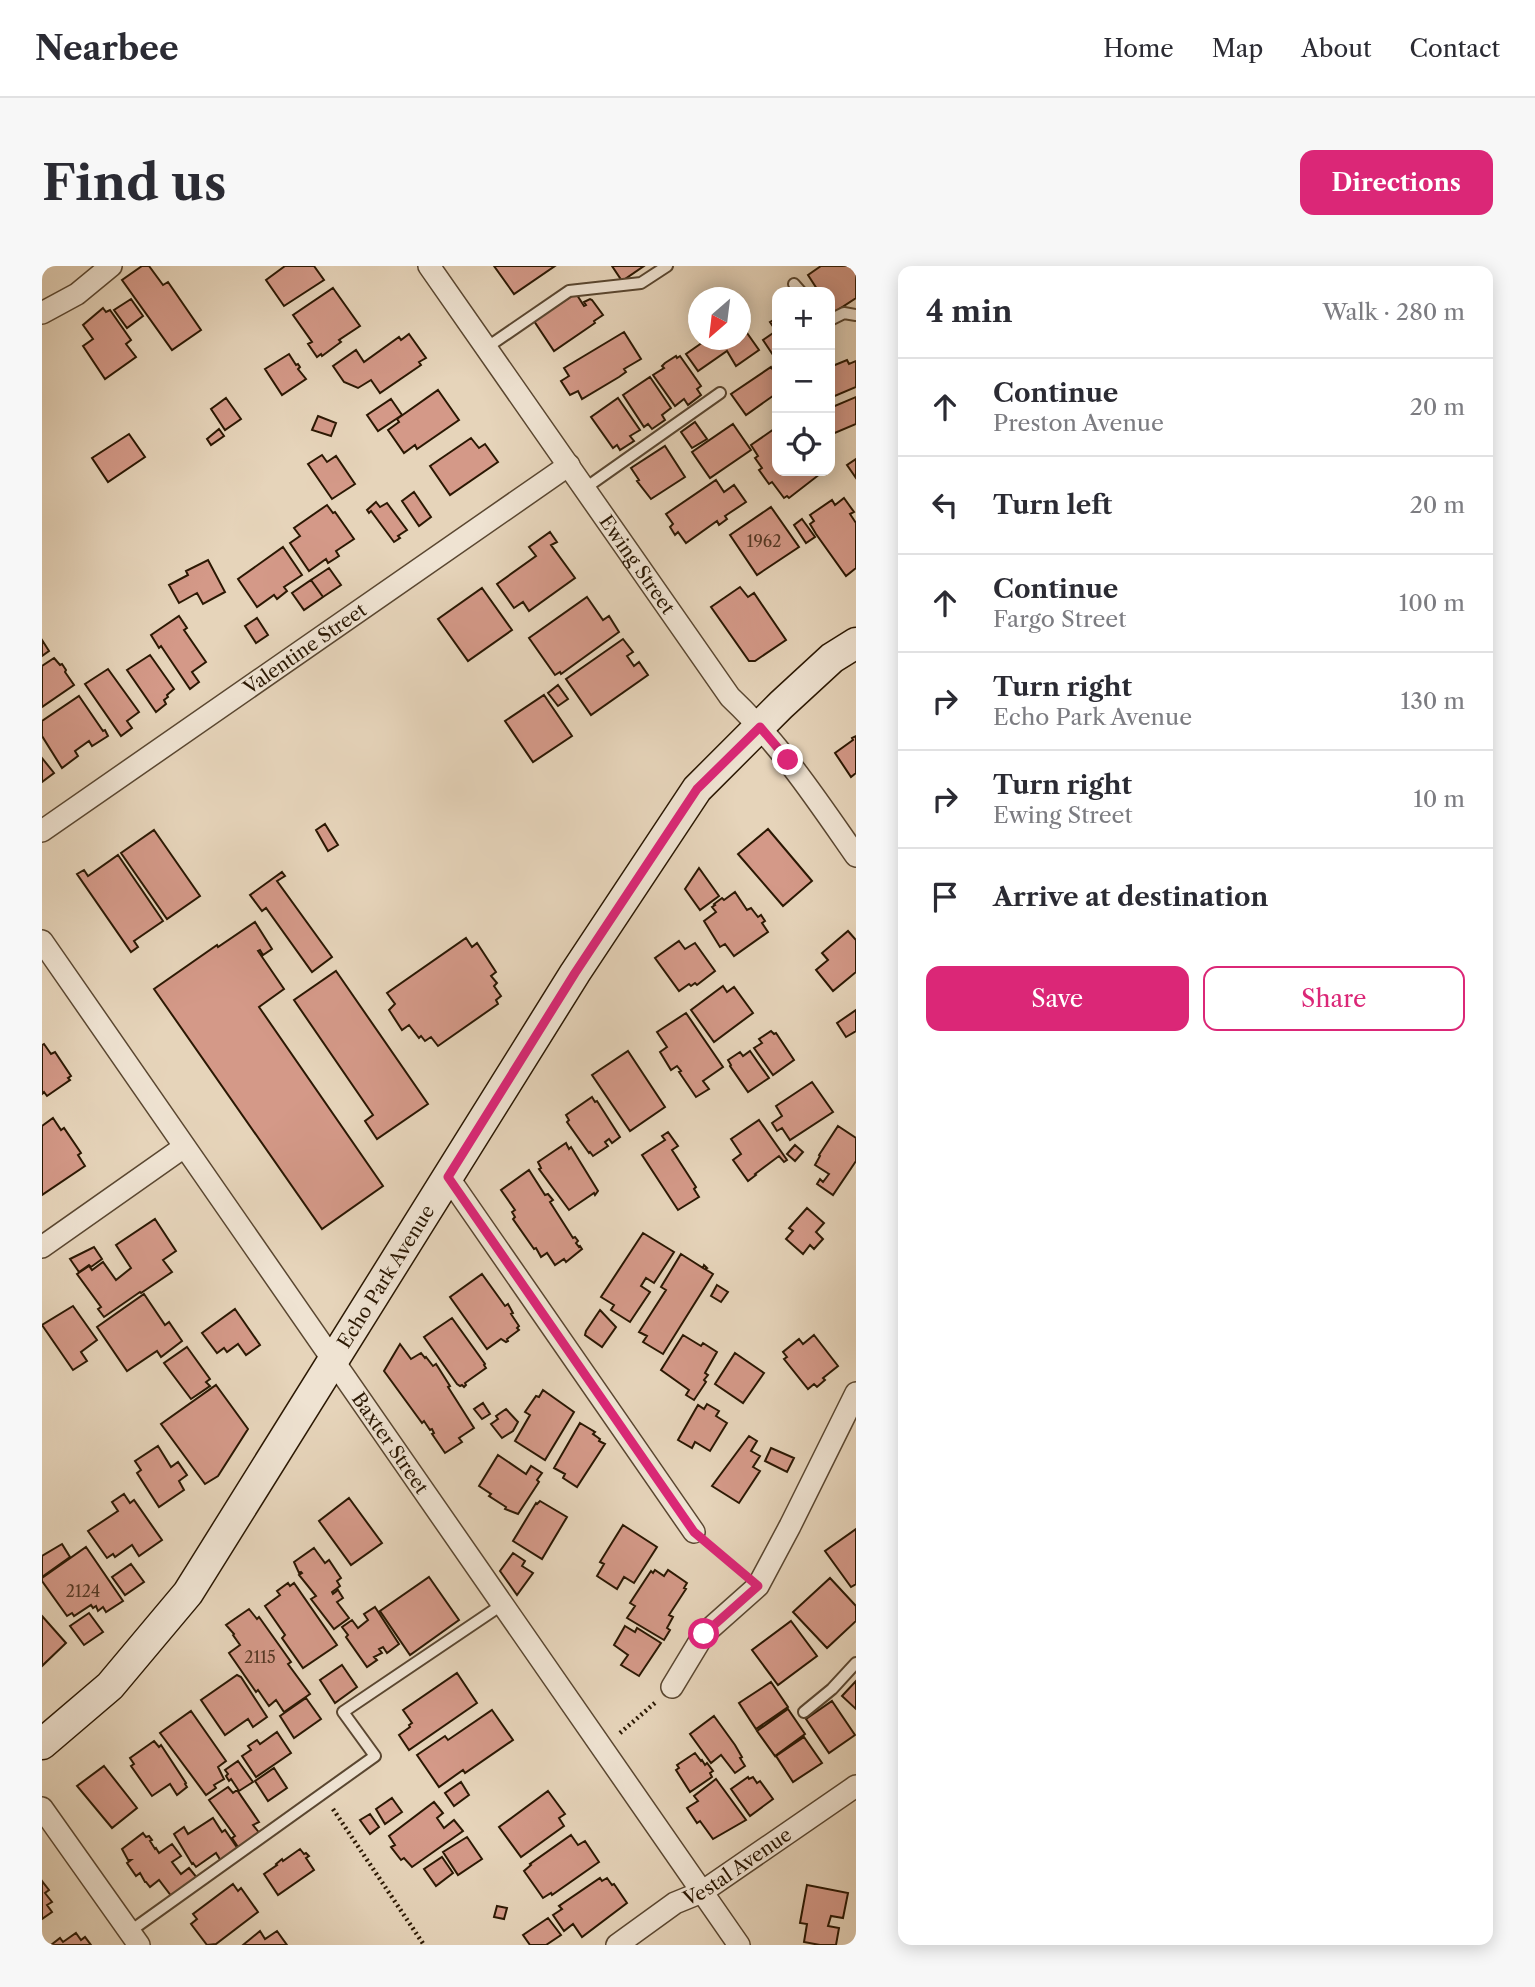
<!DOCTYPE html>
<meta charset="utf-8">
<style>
body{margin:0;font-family:"Libre Caslon Text",serif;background:#f7f7f7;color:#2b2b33}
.controls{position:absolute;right:21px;top:21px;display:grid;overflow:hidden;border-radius:14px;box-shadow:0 4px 18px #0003}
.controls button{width:63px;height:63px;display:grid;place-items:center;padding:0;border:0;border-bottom:2px solid #e1e1e2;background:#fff;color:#2b2b33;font:35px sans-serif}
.compass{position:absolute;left:646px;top:21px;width:63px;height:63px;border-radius:50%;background:#fff;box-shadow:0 4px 18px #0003;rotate:208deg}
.stop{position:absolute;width:21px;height:21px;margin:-16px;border:5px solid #db2777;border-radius:50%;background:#fff}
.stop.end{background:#db2777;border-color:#fff;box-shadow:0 2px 7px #0008}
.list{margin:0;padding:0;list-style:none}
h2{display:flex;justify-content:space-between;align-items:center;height:91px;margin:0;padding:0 28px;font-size:30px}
h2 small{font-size:23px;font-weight:400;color:#7c7c81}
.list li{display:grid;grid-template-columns:46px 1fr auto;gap:21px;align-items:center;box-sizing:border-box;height:98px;padding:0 28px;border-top:2px solid #e1e1e2}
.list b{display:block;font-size:26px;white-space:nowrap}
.list p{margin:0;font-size:23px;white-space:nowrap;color:#7c7c81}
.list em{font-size:23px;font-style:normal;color:#7c7c81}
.actions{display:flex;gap:14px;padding:21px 28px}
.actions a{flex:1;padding:16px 0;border:2px solid #db2777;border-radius:14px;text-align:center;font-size:24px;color:#db2777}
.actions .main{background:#db2777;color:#fff}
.icon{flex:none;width:38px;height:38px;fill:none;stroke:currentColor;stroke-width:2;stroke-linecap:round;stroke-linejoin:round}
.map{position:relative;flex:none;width:814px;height:1679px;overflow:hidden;border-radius:14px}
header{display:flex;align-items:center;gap:42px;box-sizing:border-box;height:98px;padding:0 35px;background:#fff;border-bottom:2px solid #e1e1e2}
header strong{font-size:33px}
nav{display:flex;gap:38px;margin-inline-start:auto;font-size:24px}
.intro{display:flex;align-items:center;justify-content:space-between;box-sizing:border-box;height:168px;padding:0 42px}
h1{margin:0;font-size:49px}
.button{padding:18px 32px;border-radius:14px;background:#db2777;color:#fff;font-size:24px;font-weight:700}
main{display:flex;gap:42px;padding:0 42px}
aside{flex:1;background:#fff;border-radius:14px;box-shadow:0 4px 18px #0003}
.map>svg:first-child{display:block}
.building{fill:#d49988;stroke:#2b1803;stroke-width:2}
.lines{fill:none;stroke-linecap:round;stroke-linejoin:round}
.lane-casing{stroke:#5a4731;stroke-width:14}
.street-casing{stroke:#5a4731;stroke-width:24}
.secondary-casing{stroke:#2b1803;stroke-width:33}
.path{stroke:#2b1803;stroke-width:4.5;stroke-dasharray:2 3.5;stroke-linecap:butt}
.lane{stroke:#efe3d2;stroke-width:10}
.street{stroke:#efe3d2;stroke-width:21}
.secondary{stroke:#efe3d2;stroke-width:30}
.route{stroke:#db2777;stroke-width:9}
.labels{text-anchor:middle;stroke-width:5;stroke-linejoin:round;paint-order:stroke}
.number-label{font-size:16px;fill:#553824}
.street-label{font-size:19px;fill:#2b1803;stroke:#efe3d2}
</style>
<header>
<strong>Nearbee</strong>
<nav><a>Home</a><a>Map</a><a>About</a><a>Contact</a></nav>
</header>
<div class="intro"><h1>Find us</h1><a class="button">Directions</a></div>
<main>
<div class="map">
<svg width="814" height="1679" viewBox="0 0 814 1679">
<rect width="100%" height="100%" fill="#e6d4ba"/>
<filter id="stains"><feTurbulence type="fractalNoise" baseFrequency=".00286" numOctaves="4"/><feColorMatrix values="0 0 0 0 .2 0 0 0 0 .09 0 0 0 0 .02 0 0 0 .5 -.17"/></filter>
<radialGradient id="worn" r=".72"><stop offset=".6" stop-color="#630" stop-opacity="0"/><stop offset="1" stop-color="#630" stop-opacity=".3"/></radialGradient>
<path class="building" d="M100,0H107L121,19L126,16L159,64L130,84L80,14Z
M243,0H272L282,14L242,40L224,14Z
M452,0H513L472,28Z
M570,0H602L580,15Z
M779,0H811L814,5V32L791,47L788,42V26H777L766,9Z
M291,22L318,60L297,74L299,76L280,90L279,88L275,91L266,78L270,76L251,49Z
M535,29L542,40L544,39L542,36L548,33L550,34L561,49L552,55L553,57L512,85L492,55L530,30Z
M89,33L101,50L85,62L72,44Z
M61,42L64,46L68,44L89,74L84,78L94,91L63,113L41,80L51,73L41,59Z
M735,52V95L721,74L734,65L728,56Z
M698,57L717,84L694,100L685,85L656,105L644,88L664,74H698Z
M582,66L599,93L582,103L584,106L577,111L540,133L536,125L528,129L519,115L527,110L522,102Z
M367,68L384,92L377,96L379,99L338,127L329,114L316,122L302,116L291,100L314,84L322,96L357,71L359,74Z
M247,88L254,99L256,98L258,101L256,103L264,113L240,129L223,103Z
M634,90L635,92L638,90L659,120L655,123L659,129L646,139L642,133L633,140L611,109L622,102L620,100L623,97Z
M805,94L807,98L814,95V121L788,132V101Z
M729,101L735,110V127L704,149L689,128Z
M608,111L629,142L620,149L623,154L610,163L606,158L602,161L581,129Z
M396,124L417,154L375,183L373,179L362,187L346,164L357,156L355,153Z
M814,131V158L788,169V142Z
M184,132L199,153L183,164L169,143Z
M576,132L598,164L588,170L592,175L578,184L575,179L571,182L549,151Z
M349,133L360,149L336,165L325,149Z
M276,150L294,157L289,170L270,164Z
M653,156L665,173L650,182L639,166Z
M691,158L709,184L668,212L650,186Z
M735,161V205H775L778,208L747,232L745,230L742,232L730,216L727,218L717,204L720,202L713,192L716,190L709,179Z
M177,163L182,170L169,179L165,173Z
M87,168L103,191L66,216L50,192Z
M429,172L437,182L443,178L456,196L408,229L388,200Z
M623,180L643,211L609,233L595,215L597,214L589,202Z
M280,189L285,196L294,190L313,218L290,233L266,198Z
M814,193V212L805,199Z
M674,214L682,226L692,219L704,236L683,250L685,253L677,259L675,255L644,277L636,266L633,269L628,261L631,258L624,248Z
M372,226L389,251L377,260L360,235Z
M802,232L812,246L808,248L814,257V302L804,310L774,268L768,258L772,255L768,249L790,234L793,239Z
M334,236L338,241L345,237L365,264L356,270L358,272L352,276L329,245L327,247L325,244Z
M285,239L291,247L293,246L312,273L294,285L297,290L286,297L284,293L267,305L248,277L258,270L252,262Z
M729,241L757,281L715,309L688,269Z
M760,253L773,271L764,277L752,259Z
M508,266L515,276L509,279L533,312L487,345L481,336L472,342L455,318L494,290L487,281Z
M241,281L260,309L242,321L245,325L235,333L232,329L215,341L196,313Z
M166,294L183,326L161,338L155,327L137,337L127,319L146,309L144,305Z
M287,302L299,319L281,331L269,314Z
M269,314L281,331L262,344L250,327Z
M698,321L706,331L712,327L744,374L713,395H707L669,341Z
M440,322L470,364L426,395L396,353Z
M545,331L561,354L567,350L577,366L519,408L518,406L513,409L487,372Z
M137,350L145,362L142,364L164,396L150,406L157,416L148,423L119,380L117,382L109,369Z
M215,352L226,369L214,377L203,360Z
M581,373L591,386L585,390L592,400L597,396L606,409L549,449L524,413Z
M0,374L7,385L0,390Z
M108,389L132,423L125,429L126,431L122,434L124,438L114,446L85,404Z
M12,392L18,399L20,398L24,404L23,406L32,419L0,441V400Z
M66,403L97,446L85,455L90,462L79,470L43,418Z
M516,419L526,433L516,440L506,427Z
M502,429L530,470L491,496L463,455Z
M37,430L61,465L63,464L66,470L50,480L47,475L33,485L36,490L20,502L0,470V455Z
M814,470V507L809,511L793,487L811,474L810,472Z
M0,492L12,507L0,516Z
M283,558L296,579L286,585L274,564Z
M726,563L770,615L741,640L696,588Z
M112,564L158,630L125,653L79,587Z
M76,589L121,655L92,675L96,681L89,686L35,608L42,604L46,610Z
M657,602L677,630L658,644L643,623Z
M240,606L243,610L235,615L290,691L270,706L224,642L220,645L208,629Z
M693,626L705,644L709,642L716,651L719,649L723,655L720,657L726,666L692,690L683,678L678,681L662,655L674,646L670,641L673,639L672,638L680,632L682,634Z
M213,656L230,683L221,689L218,684L216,685L242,723L217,741L341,920L280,963L112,723L175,679L176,681Z
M806,665L814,674V706L791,725L774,704L786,694L780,687Z
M424,672L430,681L435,677L454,706L449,710L455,717L452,720L459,730L454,734L456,738L396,780L389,771L383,775L379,770L377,772L367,759L360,764L347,744L353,738L345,727Z
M637,675L643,683L653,677L673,705L655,719L653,717L649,720L647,718L637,725L613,692Z
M294,705L386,838L335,873L323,855L331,849L252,734Z
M681,720L685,726L692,721L711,747L672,776L649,744Z
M814,744V765L804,771L795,757Z
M644,747L681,801L661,815L667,823L654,831L637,806L639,805L635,800L629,804L618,786L625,781L615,766Z
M729,765L732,768L734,767L752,794L731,809L712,782L720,777L717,773Z
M2,778L9,788L13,786L29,810L26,812L28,814L5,830L2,826L0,828V779Z
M586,785L623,841L588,865L550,809Z
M708,785L727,812L706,826L688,800L689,799L686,794L698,786L701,790Z
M770,816L791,846L748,874L740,862L735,865L730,857L740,850L734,840Z
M550,831L553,836L555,835L578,871L570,877L567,873L563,876L566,880L551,890L548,886L547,887L525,856L527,854L524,849Z
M11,852L19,864L22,862L39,887L36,889L43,900L0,929V860Z
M717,854L745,894L742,896L737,890L713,908L714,909L706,915L691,894L699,888L689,873Z
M796,860L814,872V895L791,929L775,918L778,913L781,916L787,908L773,899L778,890L777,889Z
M626,866L636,880L630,884L654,921L652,923L657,931L636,944L600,889L623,874L620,870Z
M524,877L527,883L529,881L556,925L553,929L552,927L527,944L497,903L499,902L496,896Z
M753,879L761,886L753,895L745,888Z
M487,904L503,929L506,928L511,934L508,936L531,972L533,971L536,975L534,977L537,981L538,980L540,983L524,996L522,993L513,999L505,987L499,991L494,982L492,983L471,953L473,951L470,946L473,944L459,924Z
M765,942L782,957L774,966L781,973L772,983L768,979L761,988L744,973L751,965L747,962Z
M113,953L134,985L121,994L130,1006L99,1027L98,1026L62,1051L56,1043L59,1041L35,1008L47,1000L50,1004L61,996L74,1014L89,1002L74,979Z
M601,967L632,986L612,1017L604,1012L599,1020L608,1026L588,1056L569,1044L572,1039L559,1031Z
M52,981L60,993L49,1001L47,999L37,1006L28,993Z
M639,988L661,1002L662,999L665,1002L663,1003L671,1008L621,1088L601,1076L605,1070L597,1066L624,1024L619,1021Z
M440,1008L463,1040L466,1038L471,1047L469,1048L477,1060L475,1062L477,1064L465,1073L466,1075L464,1076L459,1073L445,1083L408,1031Z
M675,1019L686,1026L679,1036L669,1030Z
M102,1028L123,1059L127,1056L140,1075L119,1091L115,1085L85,1105L55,1061Z
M31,1040L55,1074L39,1086L45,1095L31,1104L0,1059Z
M193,1043L218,1079L204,1089L196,1078L185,1086L182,1082L175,1087L160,1067Z
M558,1044L574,1061L560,1081L543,1069L544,1065Z
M410,1052L443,1098L442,1099L444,1102L423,1117L424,1119L422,1121L420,1119L418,1120L415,1118L382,1071Z
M641,1069L659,1080L661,1077L675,1086L663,1107L666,1109L662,1114L664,1116L652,1134L644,1129L647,1124L619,1104Z
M772,1069L796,1100L781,1112L783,1114L775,1121L772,1118L766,1123L742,1093L745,1091L741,1086L757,1073L761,1078Z
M358,1078L369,1093L379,1087L383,1092L384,1091L391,1100L394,1098L408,1120L406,1121L432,1162L417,1172L420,1176L403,1187L390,1168L392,1167L390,1163L388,1164L382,1155L380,1157L342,1105Z
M145,1081L168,1113L164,1116L168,1120L149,1133L122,1097Z
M693,1087L722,1107L701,1137L673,1118Z
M174,1119L206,1163L176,1210L163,1218L119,1158Z
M501,1124L532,1146L503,1194L473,1175L488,1149L483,1146L494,1130L497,1131Z
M441,1137L448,1148L440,1153L432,1143Z
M665,1138L677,1145L674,1150L685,1157L668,1185L653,1176L650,1182L636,1174L656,1139L662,1143Z
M464,1143L476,1156L471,1165L460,1172L449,1158L456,1153L454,1150Z
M538,1157L553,1166L551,1168L558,1173L557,1175L563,1178L535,1221L521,1212L523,1208L512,1202Z
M707,1170L715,1175L709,1185L718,1190L711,1201L718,1205L697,1237L670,1220Z
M116,1180L129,1201L136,1196L145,1209L137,1215L142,1224L117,1241L95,1207L99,1204L93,1195Z
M729,1182L752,1192L745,1206L723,1195Z
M456,1189L484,1208L489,1200L500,1207L495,1214L497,1216L476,1248L463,1243L464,1241L447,1230L449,1228L437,1220Z
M82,1228L88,1237L92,1234L120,1274L97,1290L90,1279L73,1291L71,1288L65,1292L46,1265L76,1245L70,1236Z
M307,1232L340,1277L309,1299L277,1255Z
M498,1235L525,1251L500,1293L471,1275L494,1237L495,1238Z
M581,1259L615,1281L592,1317L582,1311L575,1323L555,1310L562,1298L558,1296Z
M814,1263V1318L809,1321L783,1285Z
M20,1278L28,1291L0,1311V1290Z
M44,1281L81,1335L64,1346L61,1341L56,1345L54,1340L51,1342L49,1339L32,1350L30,1347L25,1350L0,1315V1312Z
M272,1282L283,1297L287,1294L299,1312L295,1315L298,1320L290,1326L291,1328L296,1324L301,1332L295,1336L307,1352L292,1363L269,1333L274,1330L257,1309L260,1307L259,1306L257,1307L252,1296Z
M471,1287L483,1295L480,1300L491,1307L475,1329L458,1305Z
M89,1298L102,1316L83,1329L70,1311Z
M613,1304L622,1310L626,1304L645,1317L642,1322L644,1323L627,1349L631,1351L625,1362L628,1364L622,1374L585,1352L593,1340L588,1337L609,1305L611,1307Z
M387,1311L417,1354L368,1389L338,1345Z
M788,1312L814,1340V1355L785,1382L751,1346Z
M246,1317L248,1320L252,1317L295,1379L261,1402L240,1372L243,1369L223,1340L238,1329L235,1325Z
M333,1341L357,1378L345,1387L341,1381L337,1383L340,1387L332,1391L335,1394L325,1401L304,1371L306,1369L300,1361L310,1354L316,1362L326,1354L322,1348Z
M207,1343L215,1353L217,1351L249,1396L246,1398L268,1428L242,1446L234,1434L227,1440L216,1424L214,1426L187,1387L198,1379L191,1369L192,1368L184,1359Z
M47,1347L61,1366L42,1379L28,1360Z
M0,1350L24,1377L0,1400Z
M749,1355L775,1390L736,1419L710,1384Z
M583,1360L593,1366L595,1362L619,1377L597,1410L579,1399L586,1389L572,1379Z
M300,1399L315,1421L293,1437L278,1414Z
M415,1407L435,1437L367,1484L357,1469L368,1461L367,1459L370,1457L361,1444Z
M195,1409L199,1411L225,1451L211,1461L206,1453L183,1469L159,1434Z
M814,1415V1443L800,1430Z
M729,1416L746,1441L714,1463L697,1437Z
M264,1432L279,1453L252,1472L238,1450Z
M790,1435L813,1469L787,1487L764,1453Z
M746,1443L763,1468L733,1490L715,1465Z
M450,1444L471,1474L423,1507L421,1504L397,1521L375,1489L403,1470L406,1474Z
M149,1445L184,1495L176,1501L182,1513L172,1519L174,1522L164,1529L118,1467Z
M672,1450L693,1479L700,1491L698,1492L703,1500L693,1507L679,1489L669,1497L648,1468Z
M235,1466L249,1487L214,1511L200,1490L209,1484L206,1480L215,1474L218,1478Z
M762,1471L780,1497L751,1516L734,1490Z
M112,1475L117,1481L119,1479L144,1517L143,1518L145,1521L135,1529L128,1518L110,1530L89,1500L92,1498L88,1492Z
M653,1487L659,1495L660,1494L663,1499L665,1497L671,1505L668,1507L670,1511L648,1526L634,1504L637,1502L635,1499Z
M196,1495L211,1516L197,1525L189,1513L187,1515L184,1510L186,1508L183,1504Z
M62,1500L95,1542L70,1562L35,1520Z
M232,1502L245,1522L226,1535L213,1515Z
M706,1511L707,1513L711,1511L715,1517L718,1515L731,1533L708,1550L689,1523Z
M674,1513L704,1554L671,1573L658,1555L655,1557L645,1542L656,1535L652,1530Z
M419,1516L427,1529L412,1540L403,1527Z
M186,1521L191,1527L195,1524L217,1556L211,1559L219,1569L198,1584L190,1572L193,1570L167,1534Z
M506,1525L523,1548L517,1552L522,1560L479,1591L457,1561Z
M350,1532L360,1546L343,1558L334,1543Z
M392,1536L401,1547L395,1552L402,1562L412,1554L421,1565L370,1601L362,1592L359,1594L349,1581L353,1579L347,1570Z
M328,1548L337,1561L328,1568L318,1554Z
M171,1552L180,1566L183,1564L196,1583L179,1595L174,1587L154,1601L151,1597L150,1598L132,1568L142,1561L146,1568Z
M101,1567L104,1571L107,1570L110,1574L108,1575L113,1583L114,1582L117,1587L130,1578L139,1590L130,1596L139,1608L147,1602L156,1613L130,1631L117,1614L108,1621L104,1616H103L98,1607L94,1610L85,1597L89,1594H86L80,1583Z
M529,1569L536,1579L543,1575L557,1596L510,1629L509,1627L501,1632L482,1605L489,1599L488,1598Z
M425,1571L440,1593L416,1609L401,1586Z
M258,1583L262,1588L264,1587L267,1590L264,1592L272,1604L236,1629L222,1608L235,1599L234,1598L240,1593L241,1595Z
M400,1591L411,1607L394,1620L382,1603Z
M558,1612L560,1615L565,1612L570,1619L572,1618L585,1637L540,1671L531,1658L522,1665L511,1649L520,1643L517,1640Z
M0,1615L7,1624L3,1627L10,1636L5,1639L10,1646L0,1653Z
M191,1618L196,1625L199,1622L216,1646L174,1678L165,1679L149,1658L155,1653L151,1648Z
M765,1619L806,1627L801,1652L789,1650L786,1660L797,1662L794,1679H778L762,1676L765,1658L758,1657Z
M455,1640L465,1642L462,1653L452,1651Z
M506,1652L519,1669L504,1679H488L481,1669Z
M218,1665L223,1673L235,1665L245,1679H201Z
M34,1667L39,1674L43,1671L49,1679H9L18,1672L21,1676Z"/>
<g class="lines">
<g class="lane-casing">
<path id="lane" d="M752,18L759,26
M788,54L802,47L814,49
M444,82L527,25L599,17L625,0
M542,223L678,127
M762,1446L790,1423L814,1397
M87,1666L333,1490L301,1446L461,1338"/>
</g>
<g class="street-casing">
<g id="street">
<path id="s1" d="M387,0L688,431C738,478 775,534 814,590"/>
<path d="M0,47L35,28L69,0"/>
<path id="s2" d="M0,565L527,199"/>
<path id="s3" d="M0,675L697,1679"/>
<path d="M406,911L652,1266"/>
<path d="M0,981L142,881"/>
<path d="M630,1421L662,1368L716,1320L748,1260L814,1127"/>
<path d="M0,1542L97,1679"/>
<path id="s4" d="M575,1679L633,1637L660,1626L814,1520"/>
</g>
</g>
<g class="secondary-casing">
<g id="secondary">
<path id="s5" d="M0,1478L68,1420L146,1327L533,707L655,523L739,439L790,392L814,377"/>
</g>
</g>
<path class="path" d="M668,1280L699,1306
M578,1467L614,1436
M291,1543L382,1679"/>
<use href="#lane" class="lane"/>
<use href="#street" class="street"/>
<use href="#secondary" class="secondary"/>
</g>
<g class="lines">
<path class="route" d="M662,1368L716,1320L652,1266L406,911L533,707L655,523L718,461L746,494"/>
</g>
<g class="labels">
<g class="number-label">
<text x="722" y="281">1962</text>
<text x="41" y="1331">2124</text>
<text x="218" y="1397">2115</text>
</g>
<g class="street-label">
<text dy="7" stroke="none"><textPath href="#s1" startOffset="364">Ewing Street</textPath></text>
<text dy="7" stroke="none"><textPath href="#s2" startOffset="320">Valentine Street</textPath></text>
<text dy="7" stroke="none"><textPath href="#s5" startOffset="584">Echo Park Avenue</textPath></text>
<text dy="7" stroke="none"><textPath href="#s3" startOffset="611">Baxter Street</textPath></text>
<text dy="7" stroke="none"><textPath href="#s4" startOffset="144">Vestal Avenue</textPath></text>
</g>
</g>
<rect width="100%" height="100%" filter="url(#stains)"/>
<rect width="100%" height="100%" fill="url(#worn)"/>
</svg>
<div class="controls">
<button>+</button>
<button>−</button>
<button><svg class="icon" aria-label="locate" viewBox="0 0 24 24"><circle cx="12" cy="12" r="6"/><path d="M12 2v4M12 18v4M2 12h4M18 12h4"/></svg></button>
</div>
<svg class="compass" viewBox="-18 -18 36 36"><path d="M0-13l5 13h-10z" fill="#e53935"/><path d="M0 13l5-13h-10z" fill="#7c7c81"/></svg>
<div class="stop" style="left:662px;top:1368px"></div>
<div class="stop end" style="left:746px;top:494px"></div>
</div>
<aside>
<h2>4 min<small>Walk · 280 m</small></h2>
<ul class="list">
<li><svg class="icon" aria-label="ahead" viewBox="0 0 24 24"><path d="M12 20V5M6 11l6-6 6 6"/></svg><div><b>Continue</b><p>Preston Avenue</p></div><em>20 m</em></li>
<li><svg class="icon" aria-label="left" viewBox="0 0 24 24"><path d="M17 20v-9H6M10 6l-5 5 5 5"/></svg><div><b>Turn left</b></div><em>20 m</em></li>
<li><svg class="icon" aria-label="ahead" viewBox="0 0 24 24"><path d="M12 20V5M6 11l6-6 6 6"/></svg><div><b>Continue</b><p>Fargo Street</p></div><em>100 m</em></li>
<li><svg class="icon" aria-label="right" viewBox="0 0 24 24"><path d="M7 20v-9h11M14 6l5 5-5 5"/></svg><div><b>Turn right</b><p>Echo Park Avenue</p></div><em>130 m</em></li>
<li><svg class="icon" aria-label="right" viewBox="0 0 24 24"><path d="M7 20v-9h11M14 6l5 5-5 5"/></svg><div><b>Turn right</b><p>Ewing Street</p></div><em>10 m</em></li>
<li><svg class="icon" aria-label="arrive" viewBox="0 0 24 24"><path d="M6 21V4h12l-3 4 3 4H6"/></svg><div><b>Arrive at destination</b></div></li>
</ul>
<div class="actions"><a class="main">Save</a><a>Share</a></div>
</aside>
</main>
